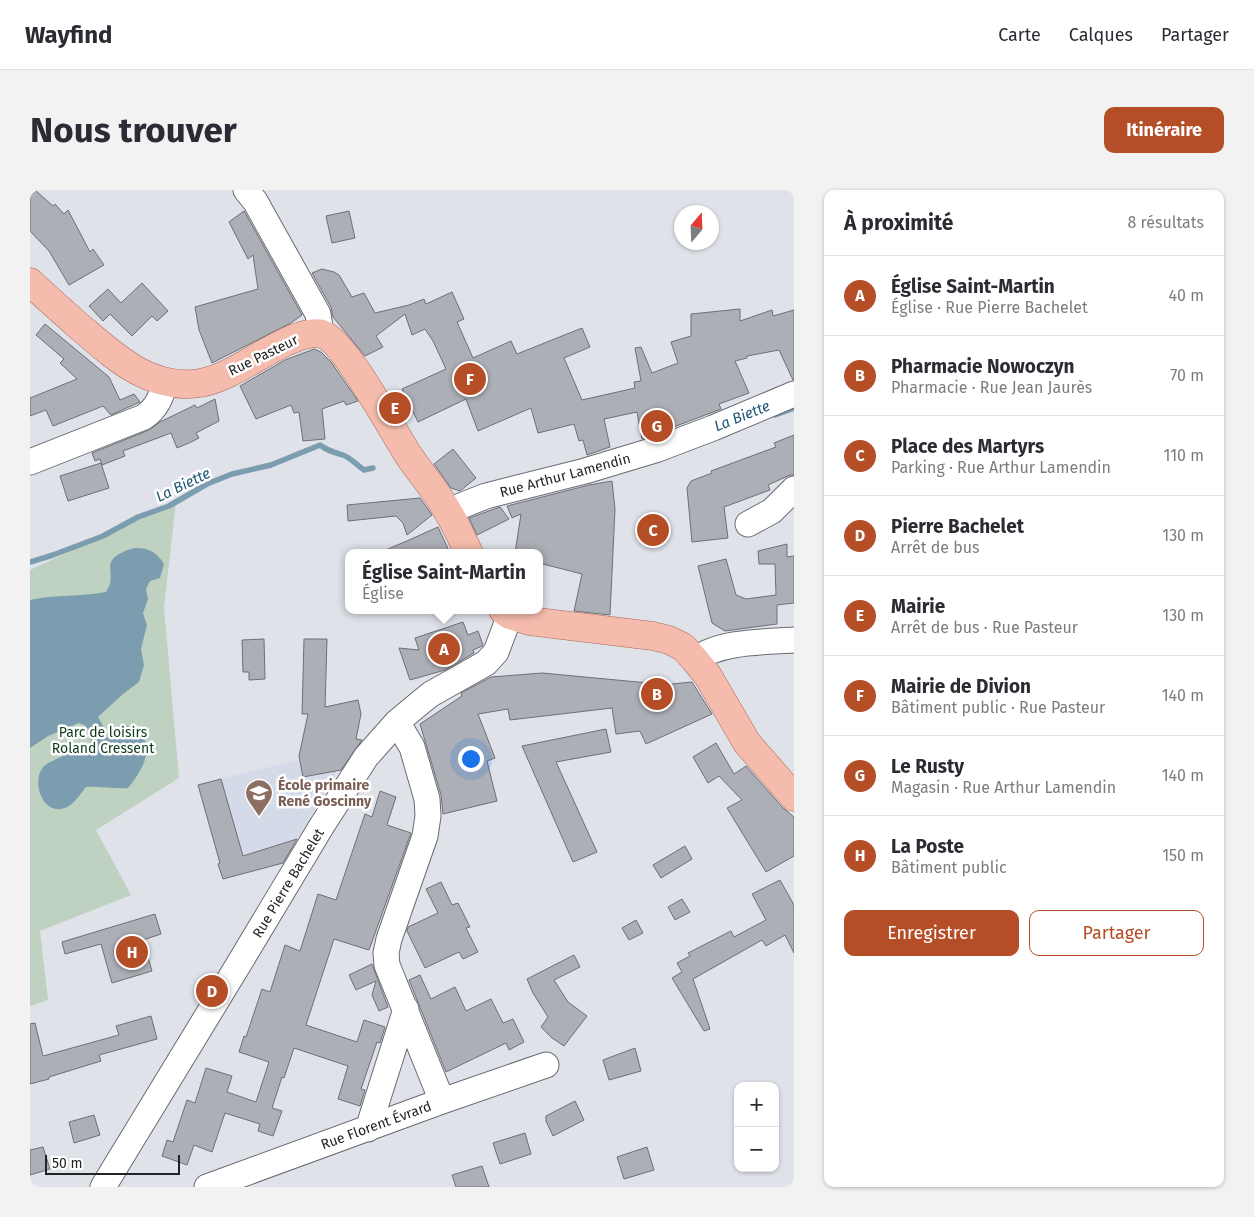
<!DOCTYPE html>
<html lang="fr">
<meta charset="utf-8">
<style>
body{margin:0;font-family:"Fira Sans",sans-serif;background:#f2f2f3;color:#2b2b33}
.controls{position:absolute;right:15px;bottom:15px;display:grid;overflow:hidden;border-radius:10px;box-shadow:0 1px 4px #0004}
.controls button{width:45px;height:45px;display:grid;place-items:center;padding:0;border:0;border-bottom:1px solid #e1e1e2;background:#fff;color:#2b2b33;font:25px sans-serif}
.compass{position:absolute;left:644px;top:15px;width:45px;height:45px;border-radius:50%;background:#fff;box-shadow:0 1px 4px #0004;rotate:19deg}
.scale{position:absolute;left:15px;bottom:12px;width:135px;box-sizing:border-box;padding-left:5px;border:2px solid #222326;border-top:0;font-size:14px;line-height:18px;white-space:nowrap;color:#222326;-webkit-text-stroke:4px #fff;paint-order:stroke}
.you{position:absolute;left:440px;top:568px;width:18px;height:18px;margin:-12px;border:4px solid #fff;border-radius:50%;background:#1a73e8;box-shadow:0 0 0 8px #1a73e833}
.badge{display:grid;place-items:center;width:32px;height:32px;border-radius:50%;background:#b54e26;color:#fff;font-size:16px;font-weight:700}
.pin{position:absolute;translate:-50% -50%;border:2px solid #fff;box-shadow:0 1px 5px #0006}
.popup{position:absolute;left:315px;top:359px;width:198px;height:65px;box-sizing:border-box;display:grid;place-content:center;border-radius:10px;background:#fff;filter:drop-shadow(0 1px 4px #0005);font-size:16px;white-space:nowrap;color:#7c7c81}
.popup b{font-size:19px;color:#2b2b33}
.popup::after{content:'';position:absolute;left:50%;top:100%;margin-left:-10px;border:10px solid transparent;border-top-color:#fff}
.list{margin:0;padding:0;list-style:none}
h2{display:flex;justify-content:space-between;align-items:center;height:65px;margin:0;padding:0 20px;font-size:21px}
h2 small{font-size:16px;font-weight:400;color:#7c7c81}
.list li{display:grid;grid-template-columns:32px 1fr auto;gap:15px;align-items:center;box-sizing:border-box;height:80px;padding:0 20px;border-top:1px solid #e1e1e2}
.list b{display:block;font-size:19px;white-space:nowrap}
.list p{margin:0;font-size:16px;white-space:nowrap;color:#7c7c81}
.list em{font-size:16px;font-style:normal;color:#7c7c81}
.actions{display:flex;gap:10px;padding:15px 20px}
.actions a{flex:1;padding:11px 0;border:1px solid #b54e26;border-radius:10px;text-align:center;font-size:18px;color:#b54e26}
.actions .main{background:#b54e26;color:#fff}
.map{position:relative;flex:none;width:764px;height:997px;overflow:hidden;border-radius:10px}
header{display:flex;align-items:center;gap:30px;box-sizing:border-box;height:70px;padding:0 25px;background:#fff;border-bottom:1px solid #e1e1e2}
header strong{font-size:24px}
nav{display:flex;gap:28px;margin-inline-start:auto;font-size:18px}
.intro{display:flex;align-items:center;justify-content:space-between;box-sizing:border-box;height:120px;padding:0 30px}
h1{margin:0;font-size:35px}
.button{padding:12px 22px;border-radius:10px;background:#b54e26;color:#fff;font-size:18px;font-weight:700}
main{display:flex;gap:30px;padding:0 30px}
aside{flex:1;background:#fff;border-radius:10px;box-shadow:0 1px 4px #0004}
.map>svg:first-child{display:block}
.built{fill:#d5dae9}
.green{fill:#bfd1c0}
.water{fill:#7c9caf}
.lines{fill:none;stroke-linecap:round;stroke-linejoin:round}
.stream{stroke:#7c9caf;stroke-width:5.5}
.building{fill:#adafb6;stroke:#6d6f76}
.minor-casing{stroke:#696b71;stroke-width:27}
.major-casing{stroke:#a7695a;stroke-width:29}
.minor{stroke:#fff;stroke-width:25}
.major{stroke:#f5bcad;stroke-width:28}
.labels{text-anchor:middle;stroke-width:5;stroke-linejoin:round;paint-order:stroke}
.street-label{font-size:14px;fill:#222326;stroke:#fff}
.park-label{font-size:14px;fill:#0f3b19;stroke:#fff}
.education-label{font-size:14px;font-weight:bold;fill:#785e54;stroke:#fff;text-anchor:start}
.water-label{font-size:15px;font-style:italic;fill:#1f5775;stroke:#fff}
</style>
<header>
<strong>Wayfind</strong>
<nav><a>Carte</a><a>Calques</a><a>Partager</a></nav>
</header>
<div class="intro"><h1>Nous trouver</h1><a class="button">Itinéraire</a></div>
<main>
<div class="map">
<svg width="764" height="997" viewBox="0 0 764 997">
<rect width="100%" height="100%" fill="#dfe2e9"/>
<path class="built" d="M270,570L273,587L308,580L253,673L193,689L188,674L190,673L168,594Z"/>
<path class="green" d="M146,312L134,418L149,588L66,640L101,705L10,741L18,810L0,816V380Z"/>
<path class="water" d="M104,358C118,358 126,361 134,374L130,388L120,391L116,399L118,409L113,423L117,435L111,459L114,475L109,492L93,504L68,527L77,543L85,540L92,534C101,536 110,539 114,548C122,566 109,584 98,598C84,599 70,596 56,597C51,603 44,614 37,617C13,628 0,591 14,576C21,570 48,560 57,557L61,551L56,536L49,533L18,546L0,558V410C25,404 51,407 76,402C90,382 64,370 104,358Z"/>
<g class="lines">
<path class="stream" d="M745,225L764,218
M0,372L23,365L73,346L108,327L139,316L177,294L202,284L241,275L290,255C298,261 303,262 313,265C321,268 327,275 334,280L343,278"/>
</g>
<path class="building" d="M0,0H5L23,16L25,14L34,24L38,20L60,62L63,59L74,75L39,95L19,61L0,41Z
M214,21L272,125L261,133L182,173L169,140L165,117L228,99L223,65L218,69L199,32Z
M319,21L325,48L302,53L296,26Z
M292,79L304,82L309,85L322,107L334,103L345,123L379,115L394,109L396,114L422,102L434,129L427,132L443,168L481,151L487,164L552,138L560,157L534,168L552,210L605,198L604,192L611,191L605,158L611,157L622,183L648,173L641,152L661,146V124L710,119V131L742,120L743,126L764,120V190H763L749,160L717,166V168L705,171L719,203L689,214L691,219L612,249L607,222L574,229L580,257L557,265L553,250L549,251L544,234L508,243L501,218L448,241L436,209L388,232L372,199L416,179L403,151L395,139L382,145L375,124L346,146L353,157L335,166L303,127L301,117L282,83Z
M112,93L138,121L127,131L122,126L102,146L80,124L73,131L59,116L78,99L91,113Z
M15,134L79,187L90,210L104,204L110,212L81,225L73,216L23,236L16,220L0,226V208L47,189L30,173L34,169L6,145Z
M284,159L291,162L301,172L328,211L316,215L314,211L292,219L295,249L273,251L269,222L264,223L261,215L226,229L210,196L255,170Z
M185,209L189,231L166,243L169,248L159,253L147,258L141,243L93,261L95,266L72,275L70,269L65,271L62,263L119,240L130,232L165,215L167,218Z
M764,245V285H760L738,295L740,300L694,317L698,348L662,352L657,298L661,291L682,283L681,281L746,257L744,253Z
M423,259L446,288L430,301L421,298L404,274Z
M71,273L79,298L38,311L30,286Z
M582,291L585,319L580,425L544,421L552,384L509,373V363H485L491,324L482,328L477,316L559,295Z
M390,308L402,325L377,345L373,333L366,326L318,331L317,315Z
M470,317L479,329L447,345L439,328Z
M408,337L420,363H349L379,350Z
M757,354V367L764,366V413L747,415V434L695,441L682,433L668,376L696,369L706,405L716,409L746,405L745,374H729L728,361Z
M433,432L438,445L448,441L453,455L452,456L443,460L444,463L415,480L380,490L369,458L389,460L385,448Z
M234,449L235,489L219,490V482H213L212,450Z
M274,449H297L295,517L328,510L331,524L326,549L332,550L311,580L273,587L269,566L278,524H272Z
M512,483L608,492L642,494L662,492L682,524L616,554L610,541L586,544L582,518L480,530L478,519L448,524L465,568L457,571L467,611L413,624L411,605L390,534L432,506L431,503L461,487Z
M576,539L581,562L526,572L567,662L543,672L492,556Z
M686,553L704,584L716,576L752,617L764,627V666L736,682L697,618L712,610L689,586L678,593L663,567Z
M191,589L213,666L267,649L253,673L193,689L188,674L190,673L168,595Z
M350,601L366,607L357,635L381,643L339,760L304,749L276,835L327,852L334,830L355,837L350,853L347,852L331,899L335,900L330,916L308,909L318,876L264,858L254,888L252,887L242,918L252,921L243,946L228,941L230,934L195,923L182,962L164,955L157,975L132,966L137,950L143,952L157,910L165,913L176,878L202,886L197,902L226,912L239,872L209,862L214,846L216,847L232,799L240,802L255,755L270,761L288,704L306,710L335,624L342,627Z
M655,656L662,669L631,688L623,675Z
M750,690L764,715V763L755,745L736,756L732,750L663,789L680,839L674,841L642,788L652,782L647,773L660,766L658,763L701,741L704,747L736,730L722,704Z
M411,692L422,715L428,713L440,737L436,738L448,762L433,769L429,762L395,778L377,741L378,737L408,723L396,699Z
M652,709L660,722L645,730L638,717Z
M125,724L131,744L113,750L122,781L82,793L71,754L35,764L32,752Z
M606,730L613,743L599,750L592,738Z
M544,765L550,777L524,790L538,812L557,826L534,856L522,848L511,837L518,827L503,803L497,789Z
M342,774L358,817L349,821L342,805L346,791L326,800L319,785Z
M390,785L401,809L425,797L436,821L461,809L473,833L483,829L494,852L479,860L476,853L416,882L379,790Z
M121,826L127,849L69,865L71,871L19,887V889L0,894V834L5,833L13,866L89,845L86,836Z
M605,858L611,881L579,890L573,870Z
M545,911L554,930L523,946L516,931V926Z
M64,925L70,945L44,953L39,932Z
M495,943L501,964L470,974L463,953Z
M13,957L20,979L0,985V960Z
M617,957L624,980L594,989L587,967Z
M452,976L459,997H426L422,985Z"/>
<g class="lines">
<g class="minor-casing">
<path id="minor" d="M216,0L225,11L288,124L291,144
M0,272L114,227C127,218 131,207 135,193
M418,321L456,306L555,281L628,259L683,238L764,204
M718,334L742,321L764,299
M665,470C689,451 734,452 764,450
M367,532L382,557L397,609L398,626L395,646L359,749L356,763L357,775L412,911
M338,939L376,819
M73,997L207,777L291,637L336,567L367,532L391,512L401,504L456,473L466,462L480,425
M177,997L412,911L516,875"/>
</g>
<g class="major-casing">
<path id="major" d="M0,92C17,108 34,123 51,138C85,167 121,201 170,193C193,189 215,174 235,163C249,155 275,140 292,144C314,150 364,243 379,266C392,285 407,302 418,322C426,335 432,349 439,363
M473,420L480,425L499,431L623,446L639,450L653,457L665,470L678,486L717,553L764,607"/>
</g>
<use href="#minor" class="minor"/>
<use href="#major" class="major"/>
</g>
<defs>
<g id="school-pin" transform="scale(1.4375)"><path d="M0 17L-7.5 6A9.5 9.5 0 1 1 7.5 6Z" fill="#8d6e63" stroke="#fff"/><path d="M0-5L7-2L0 1L-7-2ZM-4 1L0 2.5L4 1V4Q0 6-4 4Z" fill="#fff"/></g>
</defs>
<g fill-rule="evenodd">
<use href="#school-pin" x="229" y="603"/>
</g>
<g class="labels">
<g class="street-label">
<text transform="translate(233 165) rotate(-26)" y="5">Rue Pasteur</text>
<text transform="translate(535 285) rotate(-15)" y="5">Rue Arthur Lamendin</text>
<text transform="translate(258 693) rotate(-59)" y="5">Rue Pierre Bachelet</text>
<text transform="translate(346 935) rotate(-20)" y="5">Rue Florent Évrard</text>
</g>
<g class="park-label">
<text x="73" y="547">Parc de loisirs<tspan x="73" dy="16">Roland Cressent</tspan></text>
</g>
<g class="education-label">
<text x="248" y="600">École primaire<tspan x="248" dy="16">René Goscinny</tspan></text>
</g>
<g class="water-label">
<text transform="translate(712 226) rotate(-22)" y="5">La Biette</text>
<text transform="translate(153 295) rotate(-26)" y="5">La Biette</text>
</g>
</g>
</svg>
<div class="controls">
<button>+</button>
<button>−</button>
</div>
<svg class="compass" viewBox="-18 -18 36 36"><path d="M0-13l5 13h-10z" fill="#e53935"/><path d="M0 13l5-13h-10z" fill="#7c7c81"/></svg>
<div class="scale">50 m</div>
<div class="you"></div>
<div class="pin badge" style="left:414px;top:459px">A</div>
<div class="popup"><b>Église Saint-Martin</b>Église</div>
<div class="pin badge" style="left:627px;top:504px">B</div>
<div class="pin badge" style="left:623px;top:340px">C</div>
<div class="pin badge" style="left:182px;top:801px">D</div>
<div class="pin badge" style="left:365px;top:218px">E</div>
<div class="pin badge" style="left:440px;top:189px">F</div>
<div class="pin badge" style="left:627px;top:236px">G</div>
<div class="pin badge" style="left:102px;top:762px">H</div>
</div>
<aside>
<h2>À proximité<small>8 résultats</small></h2>
<ul class="list">
<li><span class="badge">A</span><div><b>Église Saint-Martin</b><p>Église · Rue Pierre Bachelet</p></div><em>40 m</em></li>
<li><span class="badge">B</span><div><b>Pharmacie Nowoczyn</b><p>Pharmacie · Rue Jean Jaurès</p></div><em>70 m</em></li>
<li><span class="badge">C</span><div><b>Place des Martyrs</b><p>Parking · Rue Arthur Lamendin</p></div><em>110 m</em></li>
<li><span class="badge">D</span><div><b>Pierre Bachelet</b><p>Arrêt de bus</p></div><em>130 m</em></li>
<li><span class="badge">E</span><div><b>Mairie</b><p>Arrêt de bus · Rue Pasteur</p></div><em>130 m</em></li>
<li><span class="badge">F</span><div><b>Mairie de Divion</b><p>Bâtiment public · Rue Pasteur</p></div><em>140 m</em></li>
<li><span class="badge">G</span><div><b>Le Rusty</b><p>Magasin · Rue Arthur Lamendin</p></div><em>140 m</em></li>
<li><span class="badge">H</span><div><b>La Poste</b><p>Bâtiment public</p></div><em>150 m</em></li>
</ul>
<div class="actions"><a class="main">Enregistrer</a><a>Partager</a></div>
</aside>
</main>
